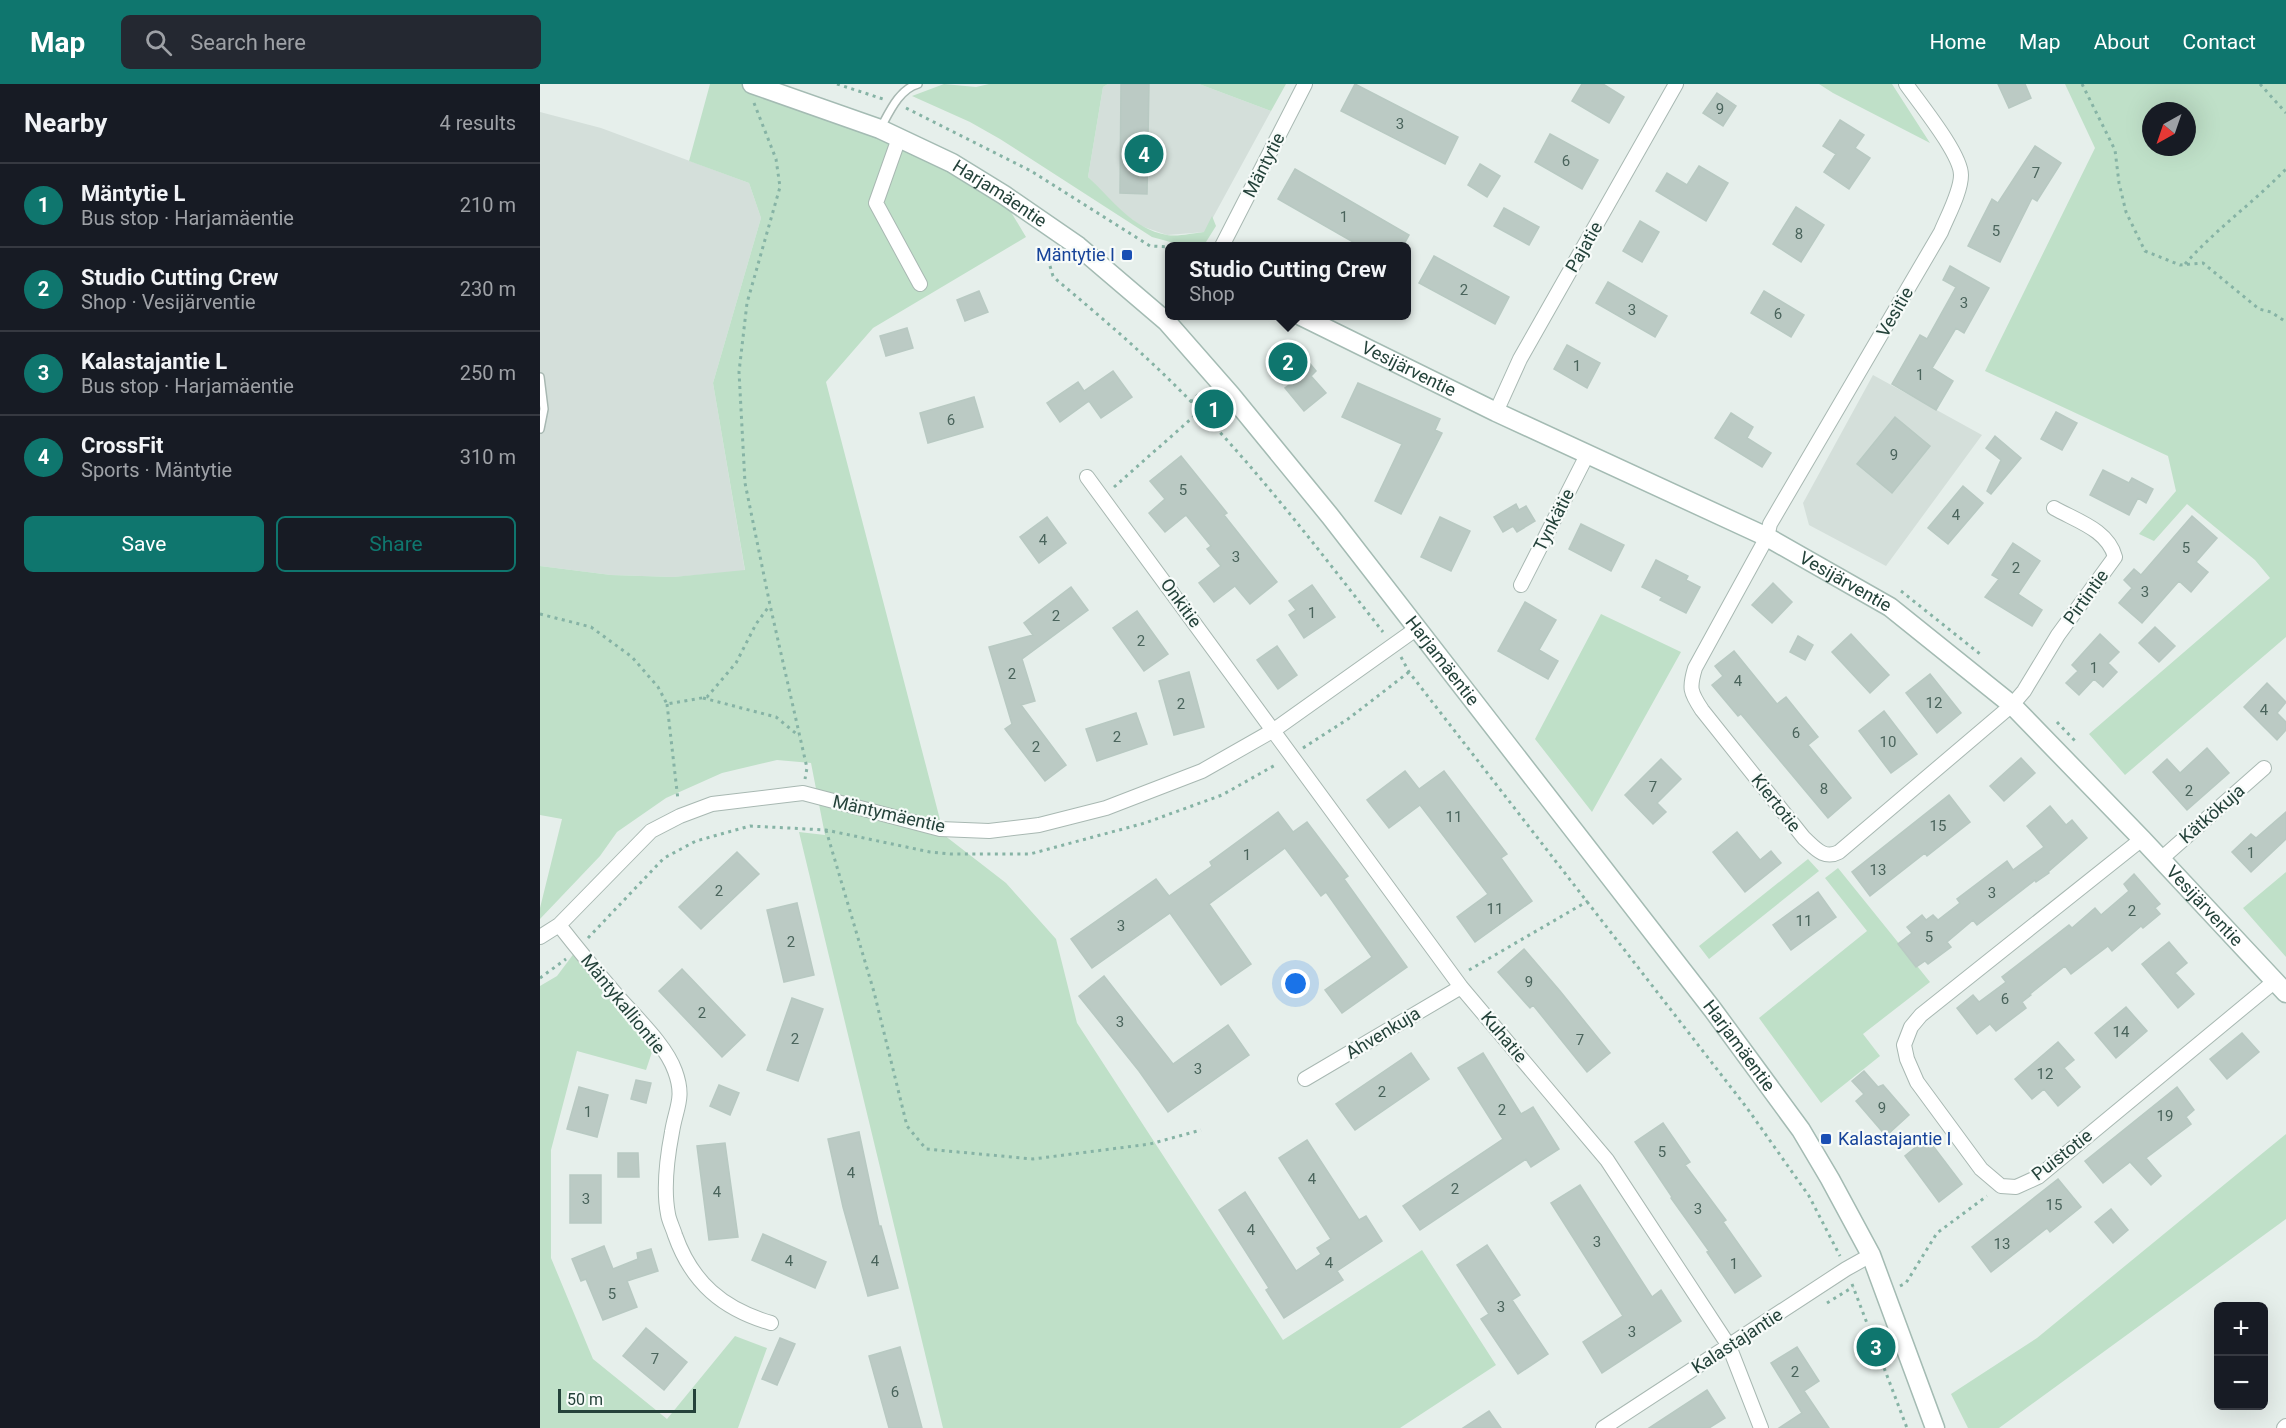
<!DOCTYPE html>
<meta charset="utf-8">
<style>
body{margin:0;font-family:Roboto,sans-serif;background:#242831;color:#f1f3f6}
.controls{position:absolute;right:18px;bottom:18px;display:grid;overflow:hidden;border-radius:9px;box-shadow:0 6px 24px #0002}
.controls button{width:54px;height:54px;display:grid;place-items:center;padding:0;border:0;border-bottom:2px solid #363941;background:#171b24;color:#f1f3f6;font:30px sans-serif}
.compass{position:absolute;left:1602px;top:18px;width:54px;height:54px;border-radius:50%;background:#171b24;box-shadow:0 6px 24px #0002;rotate:220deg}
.scale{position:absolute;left:18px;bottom:15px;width:138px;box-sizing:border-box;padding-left:6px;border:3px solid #24423a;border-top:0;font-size:16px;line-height:21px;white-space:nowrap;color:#24423a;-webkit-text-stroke:4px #f7fbf9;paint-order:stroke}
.you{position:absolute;left:756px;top:900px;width:21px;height:21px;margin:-15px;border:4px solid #fff;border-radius:50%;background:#1a73e8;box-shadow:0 0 0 9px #1a73e833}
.badge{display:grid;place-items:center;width:39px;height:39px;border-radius:50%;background:#0f766e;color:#fff;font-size:20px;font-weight:700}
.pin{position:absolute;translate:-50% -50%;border:3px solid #fff;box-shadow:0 2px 6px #0006}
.popup{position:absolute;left:625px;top:158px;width:246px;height:78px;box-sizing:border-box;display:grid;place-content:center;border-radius:9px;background:#171b24;filter:drop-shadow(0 2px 4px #0005);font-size:20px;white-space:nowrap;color:#9ea1a6}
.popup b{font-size:22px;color:#f1f3f6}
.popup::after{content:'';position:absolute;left:50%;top:100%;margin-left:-12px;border:12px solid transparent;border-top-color:#171b24}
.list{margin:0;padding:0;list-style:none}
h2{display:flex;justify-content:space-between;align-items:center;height:78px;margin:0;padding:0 24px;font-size:26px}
h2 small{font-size:20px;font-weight:400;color:#9ea1a6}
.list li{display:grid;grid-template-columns:39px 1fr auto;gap:18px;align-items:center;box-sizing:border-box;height:84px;padding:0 24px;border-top:2px solid #363941}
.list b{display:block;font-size:22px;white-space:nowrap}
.list p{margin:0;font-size:20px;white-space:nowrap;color:#9ea1a6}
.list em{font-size:20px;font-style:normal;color:#9ea1a6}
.actions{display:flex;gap:12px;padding:18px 24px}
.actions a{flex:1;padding:14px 0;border:2px solid #0f766e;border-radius:9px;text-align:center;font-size:21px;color:#0f766e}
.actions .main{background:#0f766e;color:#fff}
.icon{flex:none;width:33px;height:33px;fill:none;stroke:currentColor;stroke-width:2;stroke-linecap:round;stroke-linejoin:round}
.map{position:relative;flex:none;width:1746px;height:1344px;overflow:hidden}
header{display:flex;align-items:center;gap:36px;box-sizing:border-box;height:84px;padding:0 30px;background:#0f766e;color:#fff}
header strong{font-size:28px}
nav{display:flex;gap:33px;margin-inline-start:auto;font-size:21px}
.search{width:420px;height:54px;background:#242831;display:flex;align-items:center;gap:15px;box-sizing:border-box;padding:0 21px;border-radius:9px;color:#9ea1a6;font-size:22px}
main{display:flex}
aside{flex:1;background:#171b24}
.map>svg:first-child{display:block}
.built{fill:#d4dfda}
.green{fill:#bfe0c8;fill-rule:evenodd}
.building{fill:#bbcac4;stroke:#b8c9c2;stroke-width:1.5}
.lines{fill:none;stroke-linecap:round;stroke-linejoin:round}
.lane-casing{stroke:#a8b8b2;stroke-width:10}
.street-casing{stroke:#a8b8b2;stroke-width:16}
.secondary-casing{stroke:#a4bbb3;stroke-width:21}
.path{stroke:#86b3a5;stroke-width:3;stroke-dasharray:3 4.5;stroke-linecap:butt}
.lane{stroke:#fff;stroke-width:7}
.street{stroke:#fff;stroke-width:14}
.secondary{stroke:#fff;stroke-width:18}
.transit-dot{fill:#1a4fb4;stroke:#f7fbf9;stroke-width:2}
.labels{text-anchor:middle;stroke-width:4.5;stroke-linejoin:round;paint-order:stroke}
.number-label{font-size:15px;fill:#4a645c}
.street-label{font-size:18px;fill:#24423a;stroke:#f7fbf9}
.transit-label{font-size:18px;fill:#164399;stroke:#f7fbf9;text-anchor:end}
</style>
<header>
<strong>Map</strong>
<div class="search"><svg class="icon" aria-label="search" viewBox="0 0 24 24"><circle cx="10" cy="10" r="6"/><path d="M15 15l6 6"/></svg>Search here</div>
<nav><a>Home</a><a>Map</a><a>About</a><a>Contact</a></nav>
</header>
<main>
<aside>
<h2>Nearby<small>4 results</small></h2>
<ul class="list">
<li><span class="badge">1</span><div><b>Mäntytie L</b><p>Bus stop · Harjamäentie</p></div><em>210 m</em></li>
<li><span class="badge">2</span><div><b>Studio Cutting Crew</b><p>Shop · Vesijärventie</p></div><em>230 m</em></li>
<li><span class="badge">3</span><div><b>Kalastajantie L</b><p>Bus stop · Harjamäentie</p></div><em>250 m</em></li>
<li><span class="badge">4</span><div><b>CrossFit</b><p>Sports · Mäntytie</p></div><em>310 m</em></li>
</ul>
<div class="actions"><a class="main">Save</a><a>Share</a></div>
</aside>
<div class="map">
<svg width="1746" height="1344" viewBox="0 0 1746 1344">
<rect width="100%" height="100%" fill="#e6efeb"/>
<path class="built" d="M568,0H659L731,27L665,148L627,151L601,142L578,125L548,93L563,3Z
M0,28L61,44L209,99L221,134L173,299L205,487L133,493L71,491L0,482Z
M1333,291L1442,351L1346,482L1269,441L1263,419Z"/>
<path class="green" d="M170,0H212L340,45L462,113L486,153L333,244L286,298L404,751L466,799L516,855L537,939L743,1256L882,1166L956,1281L860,1344H403L259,748L285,751L271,679L237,676L182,689L126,714L77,748L60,772L0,835V824L22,735L0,731V482L71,491L133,493L205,486L173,299L221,134L209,99L149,77Z
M404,0L436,3L449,0H568L563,3L548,93C572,115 592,145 627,151C638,153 653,149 664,148L672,132L676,142L666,158L634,159L612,153L460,55L430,38L372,12Z
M659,0H746L731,27Z
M1279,0H1352L1390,59L1293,9Z
M1525,0H1746V553L1585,691L1549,650L1730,494L1715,476L1647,420L1614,457L1599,450L1636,407L1628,372L1445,287L1555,64ZM1611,27H1647V63H1611Z
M1061,530L1141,568L1052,728L995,655Z
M1268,775L1279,787L1169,875L1159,862Z
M1298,784L1390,898L1323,950L1340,972L1281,1019L1219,934L1327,847L1285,794Z
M1746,788V873L1703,824Z
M38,864L116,956L106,986L37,967L11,1066V1174L53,1275L127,1335L195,1252L227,1264L198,1344H0V902L17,892Z
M1746,1050V1135L1459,1344H1428L1411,1310L1497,1254Z"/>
<path class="building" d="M581,0H609L607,110L580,109Z
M815,0L918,53L905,80L801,27Z
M1042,0H1063L1084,13L1069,39L1032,17Z
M1458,0H1485L1491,14L1469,24Z
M1177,9L1196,22L1183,42L1163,29Z
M1300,36L1324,51L1315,64L1330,74L1309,105L1284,88L1296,70L1283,62Z
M1010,50L1058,76L1042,105L995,78Z
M1495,62L1521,79L1497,117L1492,114L1460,178L1428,162L1452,115L1458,119Z
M940,80L960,92L947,113L928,101Z
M1159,82L1188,99L1166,137L1116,107L1127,89L1147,101Z
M755,85L869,151L863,162H820L738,115Z
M1256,123L1284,141L1261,178L1233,160Z
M964,124L999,143L989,161L954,142Z
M1100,137L1119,148L1102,178L1083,167Z
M894,172L969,213L955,240L879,199Z
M1410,182L1449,204L1424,249L1416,244L1392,284L1413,297L1396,326L1352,300L1380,251L1387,255L1416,203L1403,196Z
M1068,198L1127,232L1115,253L1056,219Z
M439,207L448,228L425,237L417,216Z
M1224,207L1264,231L1251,253L1211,229Z
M367,244L373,264L346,272L340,252Z
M753,259L776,287L771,292L786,309L764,327L745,304L749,301L731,278Z
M1027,261L1060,279L1047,304L1014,285Z
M573,287L592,313L561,334L549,317L520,338L507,319L538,298L544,307Z
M818,299L900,335L895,346L902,349L861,430L835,417L862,360L802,333Z
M434,313L443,343L388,359L380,329Z
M1516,328L1537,339L1522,366L1501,355Z
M1191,329L1213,343L1207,354L1231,369L1222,383L1175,354Z
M1355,333L1390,362L1352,409L1317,380Z
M1455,352L1481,374L1451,410L1447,407L1461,376L1446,364Z
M641,372L687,429L684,431L737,498L710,520L695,502L674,518L659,499L681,482L667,465L671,462L646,431L625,448L609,429L625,415L610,397Z
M1563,386L1589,399L1592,394L1613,405L1606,419L1598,414L1589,431L1550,411Z
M1423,402L1443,419L1408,460L1388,444Z
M976,420L979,426L986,422L995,437L977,448L973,442L963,448L954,433Z
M1652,432L1677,454L1656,478L1668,488L1651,508L1639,497L1602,539L1579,519L1592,504L1584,496L1594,485L1601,491Z
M507,433L526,459L499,479L480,453Z
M900,433L930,447L911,487L881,473Z
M1041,440L1084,461L1071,487L1029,465Z
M1473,459L1500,477L1478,510L1502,526L1492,542L1445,513L1459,495L1452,491Z
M1116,476L1148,492L1146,496L1160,503L1146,529L1120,516L1122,513L1102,503Z
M1233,499L1252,518L1232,539L1212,521Z
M772,501L795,533L764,554L749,531L756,526L749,517Z
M531,503L548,526L482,575L495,617L481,621L526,681L505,697L465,645L472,640L449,563L493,551L484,539Z
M985,518L1016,536L999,566L1018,577L1008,595L958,567Z
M597,527L628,570L604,587L573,544Z
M1615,543L1635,562L1619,578L1599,559Z
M1311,550L1349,591L1330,609L1292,568Z
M1560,550L1579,568L1568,579L1577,588L1563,603L1554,595L1539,611L1526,599L1538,587L1532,581Z
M1258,552L1273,561L1265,576L1250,568Z
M737,562L757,591L738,605L717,576Z
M1194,567L1237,620L1246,613L1278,653L1268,661L1311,714L1288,734L1201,630L1198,632L1172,601L1183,592L1175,582Z
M649,588L664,643L634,651L619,597Z
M1390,590L1421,629L1397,649L1366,609Z
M1727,599L1746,618L1737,629L1746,638V646L1737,656L1704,623Z
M1344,627L1377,670L1351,689L1319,647Z
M596,629L607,660L557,677L546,645Z
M1667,664L1689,689L1647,726L1613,688L1627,675L1640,689Z
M1481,674L1495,689L1464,717L1450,702Z
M1121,675L1141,695L1117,719L1126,728L1113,740L1085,711Z
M865,687L879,705L904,687L967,770L961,774L992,817L935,858L917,833L948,810L880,721L849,744L827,716Z
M1409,711L1430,738L1387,772L1385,769L1330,812L1312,788Z
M1510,722L1526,741L1532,736L1547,754L1508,788L1509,789L1496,798L1495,796L1437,841L1433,836L1407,858L1411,863L1388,880L1385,877L1376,883L1358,860L1372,849L1367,843L1382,831L1386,836L1393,831L1398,836L1420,819L1417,815L1467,777L1473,786L1504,763L1487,742Z
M738,728L753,748L767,738L808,792L804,795L867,883L802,929L785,906L832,873L786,808L781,812L745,764L669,820L711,880L681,901L630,829L552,884L531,855L616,795L629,812L672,782L670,778Z
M1746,728V755L1711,788L1692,768L1711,750L1716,754Z
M1197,748L1220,776L1231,767L1241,779L1205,808L1173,768Z
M197,768L219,790L161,845L139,823Z
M1594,790L1620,820L1615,824L1620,830L1603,844L1601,842L1572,867L1568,862L1531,890L1525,882L1490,910L1491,911L1482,918L1486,924L1456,947L1450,940L1437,950L1417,924L1433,911L1439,918L1466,898L1462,893L1529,841L1532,844L1555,824L1561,831L1589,807L1584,800Z
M1278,808L1296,833L1251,866L1233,841Z
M257,819L274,891L244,898L227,826Z
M1629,858L1647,879L1635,889L1654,910L1638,924L1602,880Z
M984,865L1020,907L1070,969L1047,988L993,921L990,924L958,888Z
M142,885L205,951L182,973L119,907Z
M564,892L633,980L688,941L709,971L628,1028L599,987L539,912Z
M252,914L283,925L258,997L227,986Z
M1586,923L1607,947L1576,974L1555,949Z
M1702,949L1719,968L1687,995L1670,975Z
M1518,958L1534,976L1524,984L1540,1003L1518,1022L1504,1005L1492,1015L1475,995Z
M871,969L889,995L815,1046L796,1020Z
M943,969L981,1030L993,1023L1019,1065L991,1083L986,1075L880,1146L863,1122L963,1055L918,984Z
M1324,987L1338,1003L1343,1001L1369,1031L1346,1052L1316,1017L1324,1010L1312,997Z
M96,996L111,999L106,1019L91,1015Z
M179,1001L199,1009L190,1031L170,1022Z
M39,1003L68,1011L57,1053L27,1045Z
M1637,1003L1654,1026L1646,1033L1651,1040L1606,1074L1621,1092L1611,1101L1590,1078L1563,1099L1545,1077Z
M1123,1039L1150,1078L1145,1081L1186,1136L1183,1138L1221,1192L1195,1209L1167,1168L1169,1167L1131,1114L1132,1113L1095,1058Z
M319,1048L339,1142H341L358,1204L328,1212L303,1123L288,1055Z
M1387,1054L1422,1100L1399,1118L1365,1072Z
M767,1056L819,1136L826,1132L842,1157L797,1187L803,1196L744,1234L726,1206L729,1204L679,1126L705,1108L756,1187L781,1170L777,1164L791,1155L739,1074Z
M185,1059L198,1153L169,1156L157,1062Z
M78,1069H98L99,1093H78Z
M30,1091H61V1139H30Z
M1518,1095L1541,1123L1510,1148L1507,1144L1451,1188L1432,1163Z
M1040,1101L1112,1213L1121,1206L1141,1237L1062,1289L1043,1258L1083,1232L1011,1119Z
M1571,1125L1588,1146L1573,1159L1555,1138Z
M223,1150L286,1178L275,1204L212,1176Z
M947,1161L980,1211L972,1216L1008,1270L978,1290L941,1235L949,1230L917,1181Z
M64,1162L73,1185L98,1175L97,1169L111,1165L118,1187L87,1197L97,1223L63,1236L46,1195L41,1197L32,1175Z
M106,1244L147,1278L124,1306L83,1272Z
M240,1254L255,1260L237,1301L222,1295Z
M360,1263L382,1344H349L329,1272Z
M1257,1263L1279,1297L1264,1307L1289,1344H1239L1262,1329L1231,1279Z
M1167,1306L1185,1334L1169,1344H1109Z
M949,1327L961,1344H923Z"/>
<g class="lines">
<g class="lane-casing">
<path id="lane" d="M340,45C349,29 359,5 378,0
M0,293L4,325L0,345"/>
</g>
<g class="street-casing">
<path id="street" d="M1366,0C1380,20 1421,70 1421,91C1421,108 1407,133 1401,148L1230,440L1227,453L1155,584C1149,604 1150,608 1162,626L1264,754C1275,764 1284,776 1299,768L1472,621L1484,607L1518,551L1575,473C1568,446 1537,437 1514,424
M359,54L336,119L380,200
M682,162L765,0
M956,328L980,275L1136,0
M547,393L921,903L1067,1076L1189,1262L1221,1344
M981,501L1047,371
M1602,755L1381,931L1371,943L1364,961L1367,975L1377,998L1441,1085L1461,1102L1476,1103L1498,1093L1735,897
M1621,775L1724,684
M19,841C37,864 55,886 74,908C93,931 125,959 135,987C145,1014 136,1023 132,1048C127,1074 123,1104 128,1130C129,1137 133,1144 135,1151C152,1199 183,1225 231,1239
M0,853L19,841L111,747L140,732L172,720L263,709L400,745L449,747L499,741L566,724L662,687L734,646L876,545
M765,995L921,903
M1063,1344L1306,1185L1331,1171
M1744,1344L1746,1342"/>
</g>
<g class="secondary-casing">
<g id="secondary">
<path id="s1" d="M212,0L340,45L412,79L464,111L538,162L627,238L691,311L790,432L1173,926L1261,1046L1290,1095L1331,1171L1395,1344"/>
<path id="s2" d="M761,232L956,328L1227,453L1350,523L1472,621L1602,755L1746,909"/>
</g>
</g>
<path class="path" d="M297,0L343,15
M1542,0L1575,66L1579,99L1586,128L1605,167L1640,181L1663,179L1719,225L1731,228L1746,238
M1720,0L1746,29
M214,19L236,75L240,103L207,219L199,288L205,399L230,521L267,684L265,695
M366,24L491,87L610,162L630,163
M1645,180C1675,146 1714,118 1746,85
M510,182L513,192L518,197C567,238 616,280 660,327C726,396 784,473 843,548
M651,318L660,309L674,325
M574,403L660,327
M1361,507L1440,570
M0,530L51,543L92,573L118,603L127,620L167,613L196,579L216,540L230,521
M861,573L869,588L1207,1024L1269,1112L1300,1172
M163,614L236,633L259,652
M127,620L138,716
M1517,638L1537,659
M763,664L808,635L869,588
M286,746L334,908L367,1042L386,1065L493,1075L610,1060L661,1046
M48,854L124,774L156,757L210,742L286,746L390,768L410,770H490L605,739L682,711L737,680
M929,886L1048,817
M0,894L26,875
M1312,1200L1367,1344
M1360,1202L1366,1199L1397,1149L1447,1112
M1287,1219L1313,1203"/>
<use href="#lane" class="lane"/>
<use href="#street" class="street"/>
<use href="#secondary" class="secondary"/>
</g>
<g class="transit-dot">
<rect x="581" y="165" width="12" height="12" rx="3"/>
<rect x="1280" y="1049" width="12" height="12" rx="3"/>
</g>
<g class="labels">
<g class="number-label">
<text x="1180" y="30">9</text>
<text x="860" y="45">3</text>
<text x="1026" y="82">6</text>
<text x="1496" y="94">7</text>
<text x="804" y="138">1</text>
<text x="1456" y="152">5</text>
<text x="1259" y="155">8</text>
<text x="924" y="211">2</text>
<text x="1424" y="224">3</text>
<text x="1092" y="231">3</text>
<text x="1238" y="235">6</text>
<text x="1037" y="287">1</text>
<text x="1380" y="296">1</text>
<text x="411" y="341">6</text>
<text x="1354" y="376">9</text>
<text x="643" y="411">5</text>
<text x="1416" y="436">4</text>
<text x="503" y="461">4</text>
<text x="1646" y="469">5</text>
<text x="696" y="478">3</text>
<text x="1476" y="489">2</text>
<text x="1605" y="513">3</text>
<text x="772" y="534">1</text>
<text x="516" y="537">2</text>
<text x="601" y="562">2</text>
<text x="1554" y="589">1</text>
<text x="472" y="595">2</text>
<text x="1198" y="602">4</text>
<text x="1394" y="624">12</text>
<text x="641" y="625">2</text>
<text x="1724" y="631">4</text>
<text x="1256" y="654">6</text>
<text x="577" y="658">2</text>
<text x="1348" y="663">10</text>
<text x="496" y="668">2</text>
<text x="1113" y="708">7</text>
<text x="1284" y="710">8</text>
<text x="1649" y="712">2</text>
<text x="914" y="738">11</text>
<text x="1398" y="747">15</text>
<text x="1711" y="774">1</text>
<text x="707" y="776">1</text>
<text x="1338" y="791">13</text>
<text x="179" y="812">2</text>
<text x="1452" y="814">3</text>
<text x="955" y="830">11</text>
<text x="1592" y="832">2</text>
<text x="1264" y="842">11</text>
<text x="581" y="847">3</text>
<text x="1389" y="858">5</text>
<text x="251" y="863">2</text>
<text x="989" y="903">9</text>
<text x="1465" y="920">6</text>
<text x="162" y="934">2</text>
<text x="580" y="943">3</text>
<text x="1581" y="953">14</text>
<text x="255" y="960">2</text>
<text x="1040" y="961">7</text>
<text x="658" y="990">3</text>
<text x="1505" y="995">12</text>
<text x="842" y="1013">2</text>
<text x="1342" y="1029">9</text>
<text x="962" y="1031">2</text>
<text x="48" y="1033">1</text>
<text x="1625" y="1037">19</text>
<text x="1122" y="1073">5</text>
<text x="311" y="1094">4</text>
<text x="772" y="1100">4</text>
<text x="915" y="1110">2</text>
<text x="177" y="1113">4</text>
<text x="46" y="1120">3</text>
<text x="1514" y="1126">15</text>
<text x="1158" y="1130">3</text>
<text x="711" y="1151">4</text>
<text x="1057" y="1163">3</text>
<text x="1462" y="1165">13</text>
<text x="249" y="1182">4</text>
<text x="335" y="1182">4</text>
<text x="789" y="1184">4</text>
<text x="1194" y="1185">1</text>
<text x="72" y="1215">5</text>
<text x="961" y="1228">3</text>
<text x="1092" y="1253">3</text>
<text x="115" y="1280">7</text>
<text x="1255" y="1293">2</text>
<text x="355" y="1313">6</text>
</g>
<g class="street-label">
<text transform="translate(724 81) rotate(-63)" y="6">Mäntytie</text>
<text dy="6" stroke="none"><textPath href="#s1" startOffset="272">Harjamäentie</textPath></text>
<text transform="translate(1044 163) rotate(-60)" y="6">Pajatie</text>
<text transform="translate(1355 228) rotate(-60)" y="6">Vesitie</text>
<text dy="6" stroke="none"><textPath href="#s2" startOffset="120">Vesijärventie</textPath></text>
<text transform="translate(1014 436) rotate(-63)" y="6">Tynkätie</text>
<text dy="6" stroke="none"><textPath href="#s2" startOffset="606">Vesijärventie</textPath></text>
<text transform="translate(1546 513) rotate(-54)" y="6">Pirtintie</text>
<text transform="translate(641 519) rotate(54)" y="6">Onkitie</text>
<text dy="6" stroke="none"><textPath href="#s1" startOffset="920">Harjamäentie</textPath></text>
<text transform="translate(1236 719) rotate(52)" y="6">Kiertotie</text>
<text transform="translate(349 730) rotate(13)" y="6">Mäntymäentie</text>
<text transform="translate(1672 730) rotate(-41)" y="6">Kätkökuja</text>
<text dy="6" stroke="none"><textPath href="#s2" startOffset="1092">Vesijärventie</textPath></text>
<text transform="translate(83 920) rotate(51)" y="6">Mäntykalliontie</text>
<text transform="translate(843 949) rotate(-31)" y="6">Ahvenkuja</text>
<text transform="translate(964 953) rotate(50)" y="6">Kuhatie</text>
<text dy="6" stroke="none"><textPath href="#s1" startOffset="1406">Harjamäentie</textPath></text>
<text transform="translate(1522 1071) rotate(-38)" y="6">Puistotie</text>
<text transform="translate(1197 1257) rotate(-33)" y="6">Kalastajantie</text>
</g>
<g class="transit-label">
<text x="575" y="177">Mäntytie I</text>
<text x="1298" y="1061" text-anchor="start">Kalastajantie I</text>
</g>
</g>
</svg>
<div class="controls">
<button>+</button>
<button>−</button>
</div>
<svg class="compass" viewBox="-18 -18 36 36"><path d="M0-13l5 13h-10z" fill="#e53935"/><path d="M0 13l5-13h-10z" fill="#9ea1a6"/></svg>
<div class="scale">50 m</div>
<div class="you"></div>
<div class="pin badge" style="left:674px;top:325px">1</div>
<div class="pin badge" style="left:748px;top:278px">2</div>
<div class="popup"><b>Studio Cutting Crew</b>Shop</div>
<div class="pin badge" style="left:1336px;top:1263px">3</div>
<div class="pin badge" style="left:604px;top:70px">4</div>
</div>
</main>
